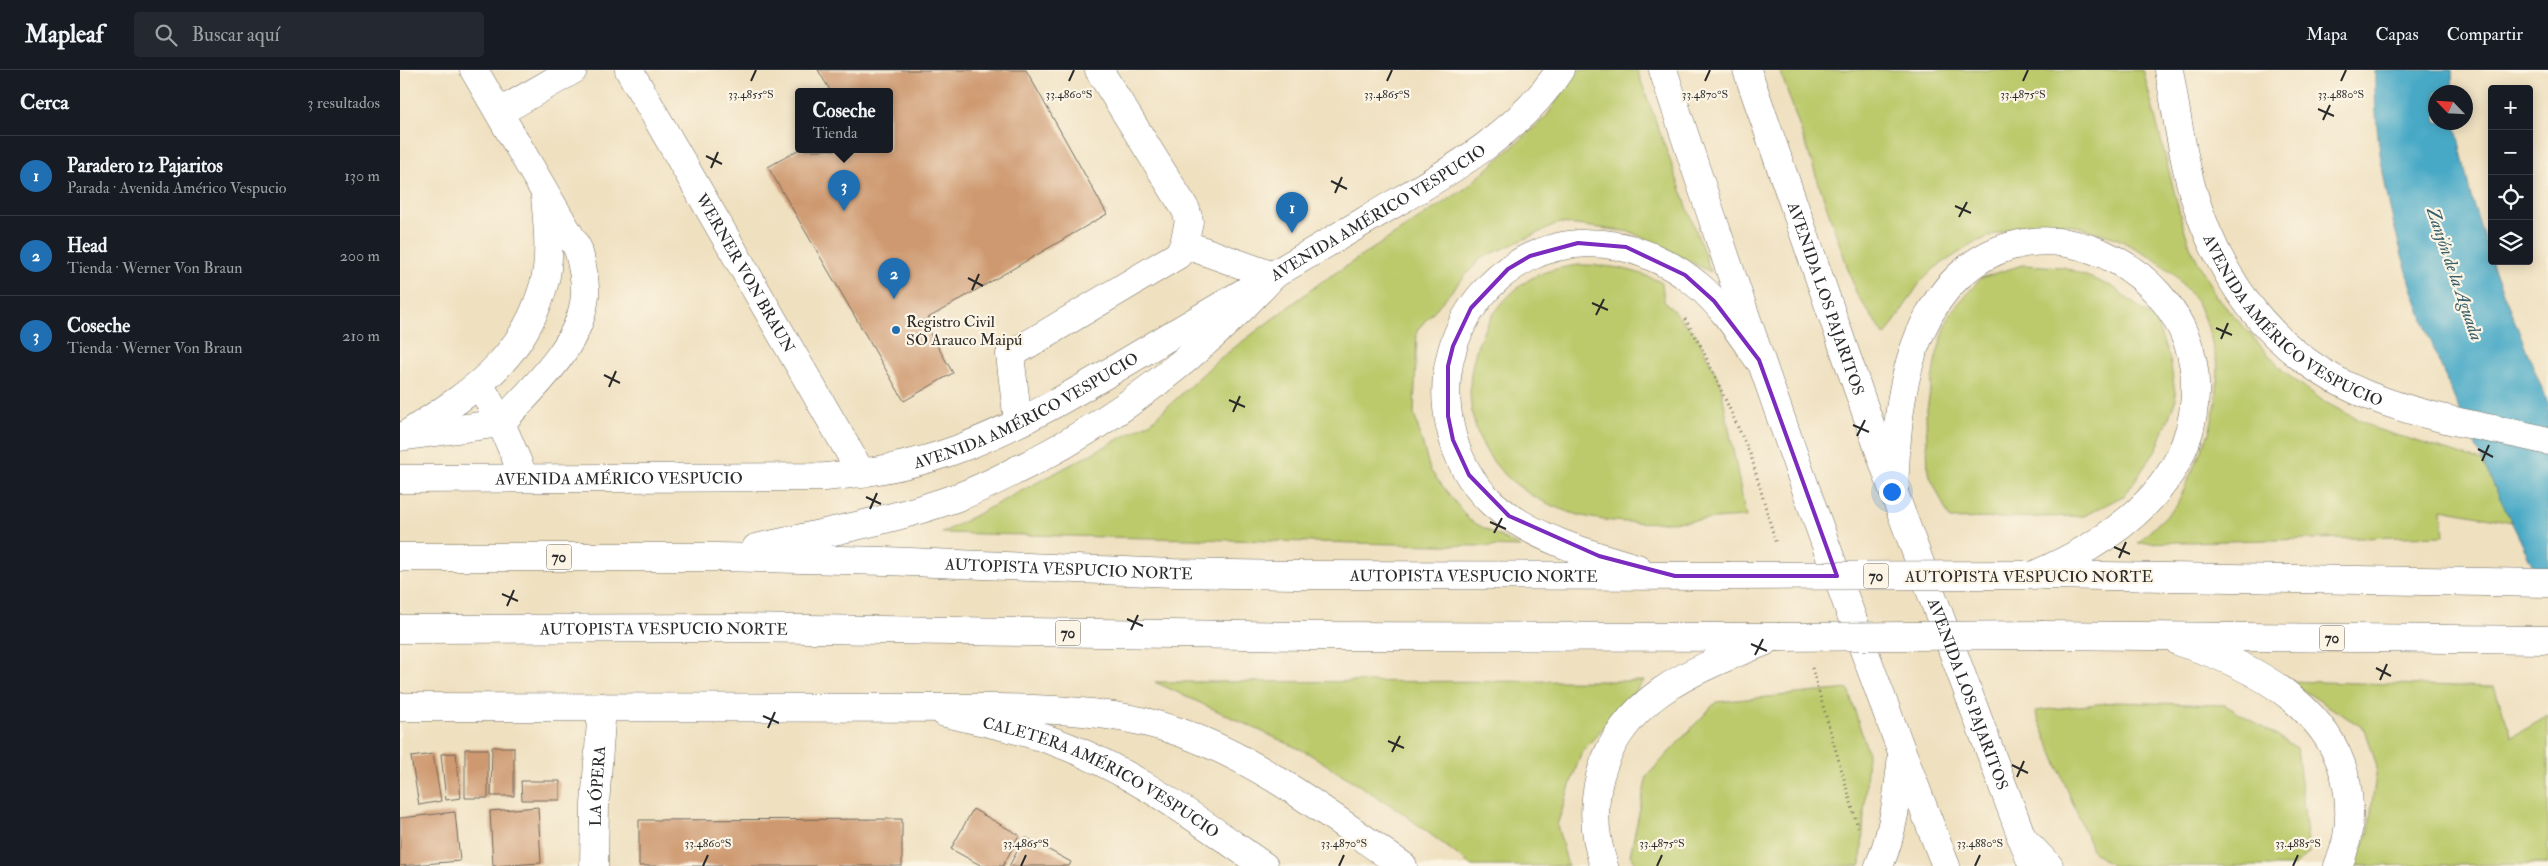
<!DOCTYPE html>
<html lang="es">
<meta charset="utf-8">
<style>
body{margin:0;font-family:"IM FELL Double Pica",serif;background:#242831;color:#f1f3f6}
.controls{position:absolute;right:15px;top:15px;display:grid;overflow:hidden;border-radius:5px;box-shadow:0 2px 12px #0003}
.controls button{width:45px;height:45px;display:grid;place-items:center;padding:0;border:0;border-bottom:1px solid #363941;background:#171b24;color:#f1f3f6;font:25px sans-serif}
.compass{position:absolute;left:2028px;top:15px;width:45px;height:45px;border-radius:50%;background:#171b24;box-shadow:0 2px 12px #0003;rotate:295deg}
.you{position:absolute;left:1491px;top:421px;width:18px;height:18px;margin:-12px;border:4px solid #fff;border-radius:50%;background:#1a73e8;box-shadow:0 0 0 8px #1a73e833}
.badge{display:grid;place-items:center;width:32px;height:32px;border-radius:50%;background:#1f6fb2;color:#fff;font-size:16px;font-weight:700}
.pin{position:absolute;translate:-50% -41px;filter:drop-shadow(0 1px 2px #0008)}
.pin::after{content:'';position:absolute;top:26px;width:18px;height:15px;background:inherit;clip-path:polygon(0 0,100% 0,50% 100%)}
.popup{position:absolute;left:395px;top:18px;width:98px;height:65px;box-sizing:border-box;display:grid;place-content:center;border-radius:5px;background:#171b24;filter:drop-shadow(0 1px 4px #0005);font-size:16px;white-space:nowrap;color:#9ea1a6}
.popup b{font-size:19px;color:#f1f3f6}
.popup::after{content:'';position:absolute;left:50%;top:100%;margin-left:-10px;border:10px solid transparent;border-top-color:#171b24}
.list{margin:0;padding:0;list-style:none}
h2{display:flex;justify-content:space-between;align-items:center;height:65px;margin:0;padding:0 20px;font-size:21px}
h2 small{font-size:16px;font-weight:400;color:#9ea1a6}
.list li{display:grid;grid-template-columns:32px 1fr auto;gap:15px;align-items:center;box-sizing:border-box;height:80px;padding:0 20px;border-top:1px solid #363941}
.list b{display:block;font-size:19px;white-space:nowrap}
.list p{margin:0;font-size:16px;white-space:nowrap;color:#9ea1a6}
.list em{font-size:16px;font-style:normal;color:#9ea1a6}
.icon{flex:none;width:28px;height:28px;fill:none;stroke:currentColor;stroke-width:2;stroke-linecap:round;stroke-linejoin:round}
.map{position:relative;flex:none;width:2148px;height:796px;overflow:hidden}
header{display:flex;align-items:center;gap:30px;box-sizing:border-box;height:70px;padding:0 25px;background:#171b24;border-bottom:1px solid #363941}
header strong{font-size:24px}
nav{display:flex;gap:28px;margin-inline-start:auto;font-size:18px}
.search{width:350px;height:45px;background:#242831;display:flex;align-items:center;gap:12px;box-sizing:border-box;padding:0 18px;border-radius:5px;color:#9ea1a6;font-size:19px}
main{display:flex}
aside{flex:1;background:#171b24}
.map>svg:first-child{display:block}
.green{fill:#bcca6c;stroke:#747a4c}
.water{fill:#46a9c6;stroke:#386a78}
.building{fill:#ce9970}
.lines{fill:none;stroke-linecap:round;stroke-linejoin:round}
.minor-casing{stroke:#706a5f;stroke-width:29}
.major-casing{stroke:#706a5f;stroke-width:29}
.highway-casing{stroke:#706a5f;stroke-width:29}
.path{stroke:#706a5f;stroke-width:3;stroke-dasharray:1 4;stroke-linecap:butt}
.minor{stroke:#fff;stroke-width:28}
.major{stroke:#fff;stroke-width:28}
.highway{stroke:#fff;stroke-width:28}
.highway-bridge-casing{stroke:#706a5f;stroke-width:29;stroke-linecap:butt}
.highway-bridge{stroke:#fff;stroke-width:28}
.marked{fill:none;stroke:#7b2cbf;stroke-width:4;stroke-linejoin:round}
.ticks{fill:none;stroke:#2b2b2b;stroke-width:2}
.poi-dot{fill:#1f6fb2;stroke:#fcf5e5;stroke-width:2}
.labels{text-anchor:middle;stroke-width:4.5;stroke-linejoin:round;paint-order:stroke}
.shield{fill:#fcf5e5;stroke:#6a6863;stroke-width:1}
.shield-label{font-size:15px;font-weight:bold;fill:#2b2b2b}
.street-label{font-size:16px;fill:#2b2b2b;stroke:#fcf5e5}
.poi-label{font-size:16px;fill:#2b2b2b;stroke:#fcf5e5;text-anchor:start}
.water-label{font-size:18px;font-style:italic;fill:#365d69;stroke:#fcf5e5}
.ticks-label{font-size:12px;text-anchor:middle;fill:#2b2b2b;stroke:#fcf5e5;stroke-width:4.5;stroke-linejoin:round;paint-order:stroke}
</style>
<header>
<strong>Mapleaf</strong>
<div class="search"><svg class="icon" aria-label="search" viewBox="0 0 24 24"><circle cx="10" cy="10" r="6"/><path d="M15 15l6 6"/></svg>Buscar aquí</div>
<nav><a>Mapa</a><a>Capas</a><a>Compartir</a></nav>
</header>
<main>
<aside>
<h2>Cerca<small>3 resultados</small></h2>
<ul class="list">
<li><span class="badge">1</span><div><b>Paradero 12 Pajaritos</b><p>Parada · Avenida Américo Vespucio</p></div><em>130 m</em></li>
<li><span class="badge">2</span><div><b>Head</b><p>Tienda · Werner Von Braun</p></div><em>200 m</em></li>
<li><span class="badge">3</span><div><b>Coseche</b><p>Tienda · Werner Von Braun</p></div><em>210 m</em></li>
</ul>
</aside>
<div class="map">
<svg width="2148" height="796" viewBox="0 0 2148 796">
<rect width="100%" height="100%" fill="#fcf5e5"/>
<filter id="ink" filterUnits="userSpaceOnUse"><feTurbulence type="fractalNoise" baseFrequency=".02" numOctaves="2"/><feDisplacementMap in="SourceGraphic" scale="10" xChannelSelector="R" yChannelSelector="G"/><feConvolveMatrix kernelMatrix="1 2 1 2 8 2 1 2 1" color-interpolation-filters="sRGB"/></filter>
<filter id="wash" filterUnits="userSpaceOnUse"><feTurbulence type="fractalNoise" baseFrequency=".0096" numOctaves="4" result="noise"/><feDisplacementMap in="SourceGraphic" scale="20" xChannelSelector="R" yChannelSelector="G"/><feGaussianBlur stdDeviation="1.12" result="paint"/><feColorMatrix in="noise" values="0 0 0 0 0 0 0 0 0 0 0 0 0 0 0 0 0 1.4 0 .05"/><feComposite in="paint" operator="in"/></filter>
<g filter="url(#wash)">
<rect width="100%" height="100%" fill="#efe0c0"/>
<path class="green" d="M1177,0H1237L1311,202L1231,162L1160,153L1080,189L1017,260L1014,343L1030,400L1069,450L1120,477L542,463L751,352L818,290L920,213L1066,118L1146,47Z
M1380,0H1743L1782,152L1790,176L1815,225L1884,302L1923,331L1976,359L2082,391L2112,452L2042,439L2044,466L1738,473L1777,435L1809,363L1816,333L1818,297L1808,258L1797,232L1774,204L1750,186L1716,168L1672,155L1649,152L1606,160L1574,173L1535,198L1519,214L1485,266L1457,225Z
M1179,195C1210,195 1235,199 1262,213L1264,231L1297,266L1320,312L1346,447C1284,450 1214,462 1155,437C1129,426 1103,408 1088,384C1051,325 1074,242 1132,208C1146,200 1164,197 1179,195Z
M1622,195L1664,197L1713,217L1755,250L1770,289L1776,329L1757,378L1725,425L1684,446L1550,449L1528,402L1526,345L1536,287L1550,243L1581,208Z
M1244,611L1181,683L1157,755L1168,796H1072L1000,741L908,683L755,612Z
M1888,611L2094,617L2112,667L2148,646V794L1953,796L1968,765L1977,697L1965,659Z
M1448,619L1468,683L1461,794L1459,796H1238L1230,785L1247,706L1316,632Z
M1715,632L1825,635L1897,678L1909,783L1894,796H1712L1693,782L1635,641Z"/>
<path class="water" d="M1975,0H2052L2053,22H2036V52L2055,53L2071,127L2096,205L2148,333V527C2071,368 1971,180 1975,0Z"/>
<g id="blocks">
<path class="building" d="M418,0H626L707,144L523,251L553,303L504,331L368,97L398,80H489V22H431Z
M92,677H114V726H91Z
M65,679H88V728H65Z
M56,683L61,728L46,730L41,684Z
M33,684L41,731L19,735L11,687Z
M121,711H160V730H122Z
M138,737L141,793L93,796L90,741Z
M573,739L619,765L603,796H582L551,779Z
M55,742L60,791L0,796V748Z
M502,749V796H239V750Z
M625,767L671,792L669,796H609Z"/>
</g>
</g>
<g filter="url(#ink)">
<use href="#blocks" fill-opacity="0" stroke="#706a5f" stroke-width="1"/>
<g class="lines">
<g class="minor-casing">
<g id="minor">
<path id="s1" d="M229,0L462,404"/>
<path d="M699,0L786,140L789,151L784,174"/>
<path d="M100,42L173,0"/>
<path d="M80,315L101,353L124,407"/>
<path d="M618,352L610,285L778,185L784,174L873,206"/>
<path d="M9,363C63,327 112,299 137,235C141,224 146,211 147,199C150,174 147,150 145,126"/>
<path d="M0,367L101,353C133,317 181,276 185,225C186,210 182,194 178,179L74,0"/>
<path id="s2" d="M545,643C578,651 612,657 644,668C725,695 795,748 864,796"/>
<path id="s3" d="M194,796L195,735L202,637"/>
</g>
</g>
<g class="major-casing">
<g id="major">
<path d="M1263,0C1351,267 1443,534 1546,796"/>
<path id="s4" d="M1347,0L1494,423L1630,789"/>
<path id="s5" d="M1769,0C1776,39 1781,80 1792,119C1822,220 1881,295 1983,331C2036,350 2094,358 2148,371"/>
<path id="s6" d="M0,409L425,407C471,403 515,395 558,379C641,348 716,297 792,253C852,218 912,182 973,146C1041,106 1115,68 1160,0"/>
<path d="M0,637L598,638C660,639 724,642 782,663C863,692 933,748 1003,796"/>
</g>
</g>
<g class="highway-casing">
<g id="highway">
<path d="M1494,423C1496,367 1499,308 1523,257C1540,219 1571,187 1611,176C1683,156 1762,203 1787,271C1801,308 1796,353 1779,388C1750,445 1690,481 1634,505"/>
<path d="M356,478C422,463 491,451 555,428C581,419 606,405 631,393C723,345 802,283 873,206"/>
<path id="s7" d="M0,487H318L486,491L773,503L897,505L1327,506"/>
<path d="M1237,498C1189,484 1132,468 1093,434C1070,413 1056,386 1050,356C1040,310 1050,265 1079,228C1138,155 1232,159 1300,217C1323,237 1341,265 1359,290"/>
<path d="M1642,505L2148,513"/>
<path id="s8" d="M0,559L334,558L907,566L1377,567"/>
<path d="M1643,565L2148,570"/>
<path d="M1779,572C1858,596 1947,645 1949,737C1950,757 1946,778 1938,796"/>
<path d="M1621,767L1649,796"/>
<path d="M1204,796C1194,766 1192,737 1200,706C1222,626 1294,600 1364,572"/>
<path d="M1479,796C1494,761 1498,723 1502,685"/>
</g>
</g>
<path class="path" d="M1285,249L1301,276L1351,386L1376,474
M1412,598L1458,757"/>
<use href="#minor" class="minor"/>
<use href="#major" class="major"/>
<use href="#highway" class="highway"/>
<g class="highway-bridge-casing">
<path id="highway-bridge" d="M1327,506L1625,505
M1377,567L1643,565"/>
</g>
<use href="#highway-bridge" class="highway-bridge"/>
</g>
</g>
<path class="marked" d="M1178,173L1226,177L1285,205L1314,231L1359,290L1437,506H1275L1199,486L1109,446L1069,405L1053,370L1048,346V296L1053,276L1071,238L1108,199L1130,186Z"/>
<path class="ticks" d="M351,11L356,0M669,11L674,0M987,11L992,0M1305,11L1310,0M1623,11L1628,0M1941,11L1946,0M1918,39L1934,46M1923,50L1930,35M306,86L322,94M311,98L318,82M931,111L947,119M935,123L942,107M1555,136L1571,143M1559,147L1567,132M568,208L583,216M572,220L579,204M1192,233L1208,240M1196,245L1204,229M1816,258L1832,265M1821,269L1828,253M204,305L220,313M209,317L216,301M829,330L845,337M833,342L840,326M1453,355L1469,362M1457,366L1465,350M2078,379L2093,387M2082,391L2089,375M466,427L481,434M470,439L477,423M1090,452L1106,459M1094,463L1102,448M1714,477L1730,484M1719,488L1726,472M102,524L118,531M107,536L114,520M727,549L743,556M731,560L738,545M1351,574L1367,581M1355,585L1363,569M1976,598L1991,606M1980,610L1987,594M363,646L379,653M368,658L375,642M988,671L1004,678M992,682L1000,666M1612,695L1628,703M1617,707L1624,691M303,796L308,785M621,796L626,785M939,796L944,785M1257,796L1262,785M1575,796L1580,785M1893,796L1898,785"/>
<circle class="poi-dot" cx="496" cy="260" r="5"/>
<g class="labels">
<g class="shield">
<rect x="146.5" y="474.5" width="25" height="25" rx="4"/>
<rect x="1463.5" y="493.5" width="25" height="25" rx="4"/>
<rect x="655.5" y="550.5" width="25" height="25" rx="4"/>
<rect x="1919.5" y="555.5" width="25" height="25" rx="4"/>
</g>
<g class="shield-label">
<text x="159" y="492">70</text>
<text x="1476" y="511">70</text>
<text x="668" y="568">70</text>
<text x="1932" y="573">70</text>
</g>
<g class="street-label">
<text dy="6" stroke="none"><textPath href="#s6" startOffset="1044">AVENIDA AMÉRICO VESPUCIO</textPath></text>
<text dy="6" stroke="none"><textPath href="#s1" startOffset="234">WERNER VON BRAUN</textPath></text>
<text dy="6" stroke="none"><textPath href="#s4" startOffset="242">AVENIDA LOS PAJARITOS</textPath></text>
<text dy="6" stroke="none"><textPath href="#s5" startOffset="294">AVENIDA AMÉRICO VESPUCIO</textPath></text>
<text dy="6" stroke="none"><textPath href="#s6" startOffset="639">AVENIDA AMÉRICO VESPUCIO</textPath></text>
<text dy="6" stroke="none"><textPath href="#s6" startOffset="219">AVENIDA AMÉRICO VESPUCIO</textPath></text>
<text dy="6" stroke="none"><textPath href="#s7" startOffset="669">AUTOPISTA VESPUCIO NORTE</textPath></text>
<text dy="6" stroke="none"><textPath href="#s7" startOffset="1074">AUTOPISTA VESPUCIO NORTE</textPath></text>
<text x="1629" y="512">AUTOPISTA VESPUCIO NORTE</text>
<text dy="6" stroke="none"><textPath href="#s8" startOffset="264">AUTOPISTA VESPUCIO NORTE</textPath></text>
<text dy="6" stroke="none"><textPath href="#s4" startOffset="662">AVENIDA LOS PAJARITOS</textPath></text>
<text dy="6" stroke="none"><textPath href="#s2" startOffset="170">CALETERA AMÉRICO VESPUCIO</textPath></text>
<text dy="6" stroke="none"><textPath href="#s3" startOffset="80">LA ÓPERA</textPath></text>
</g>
<g class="poi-label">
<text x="506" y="257">Registro Civil<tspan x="506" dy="18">SO Arauco Maipú</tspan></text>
</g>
<g class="water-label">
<text transform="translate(2055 204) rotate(71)" y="6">Zanjón de la Aguada</text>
</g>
</g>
<g class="ticks-label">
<text x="351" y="28">33.4855°S</text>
<text x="669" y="28">33.4860°S</text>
<text x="987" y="28">33.4865°S</text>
<text x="1305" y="28">33.4870°S</text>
<text x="1623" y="28">33.4875°S</text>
<text x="1941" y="28">33.4880°S</text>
<text x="944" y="777">33.4870°S</text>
<text x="308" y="777">33.4860°S</text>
<text x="626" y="777">33.4865°S</text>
<text x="1262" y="777">33.4875°S</text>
<text x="1580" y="777">33.4880°S</text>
<text x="1898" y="777">33.4885°S</text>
</g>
</svg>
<div class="controls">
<button>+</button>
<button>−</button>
<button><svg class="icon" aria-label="locate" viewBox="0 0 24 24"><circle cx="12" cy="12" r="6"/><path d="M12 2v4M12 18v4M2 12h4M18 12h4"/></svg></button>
<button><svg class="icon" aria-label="layers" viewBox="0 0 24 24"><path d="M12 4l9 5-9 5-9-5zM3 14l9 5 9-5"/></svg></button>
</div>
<svg class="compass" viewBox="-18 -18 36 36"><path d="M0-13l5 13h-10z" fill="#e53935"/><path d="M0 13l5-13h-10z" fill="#9ea1a6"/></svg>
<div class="you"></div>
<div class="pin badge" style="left:892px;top:163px">1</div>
<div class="pin badge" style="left:494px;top:229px">2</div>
<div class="pin badge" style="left:444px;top:141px">3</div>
<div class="popup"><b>Coseche</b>Tienda</div>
</div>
</main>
